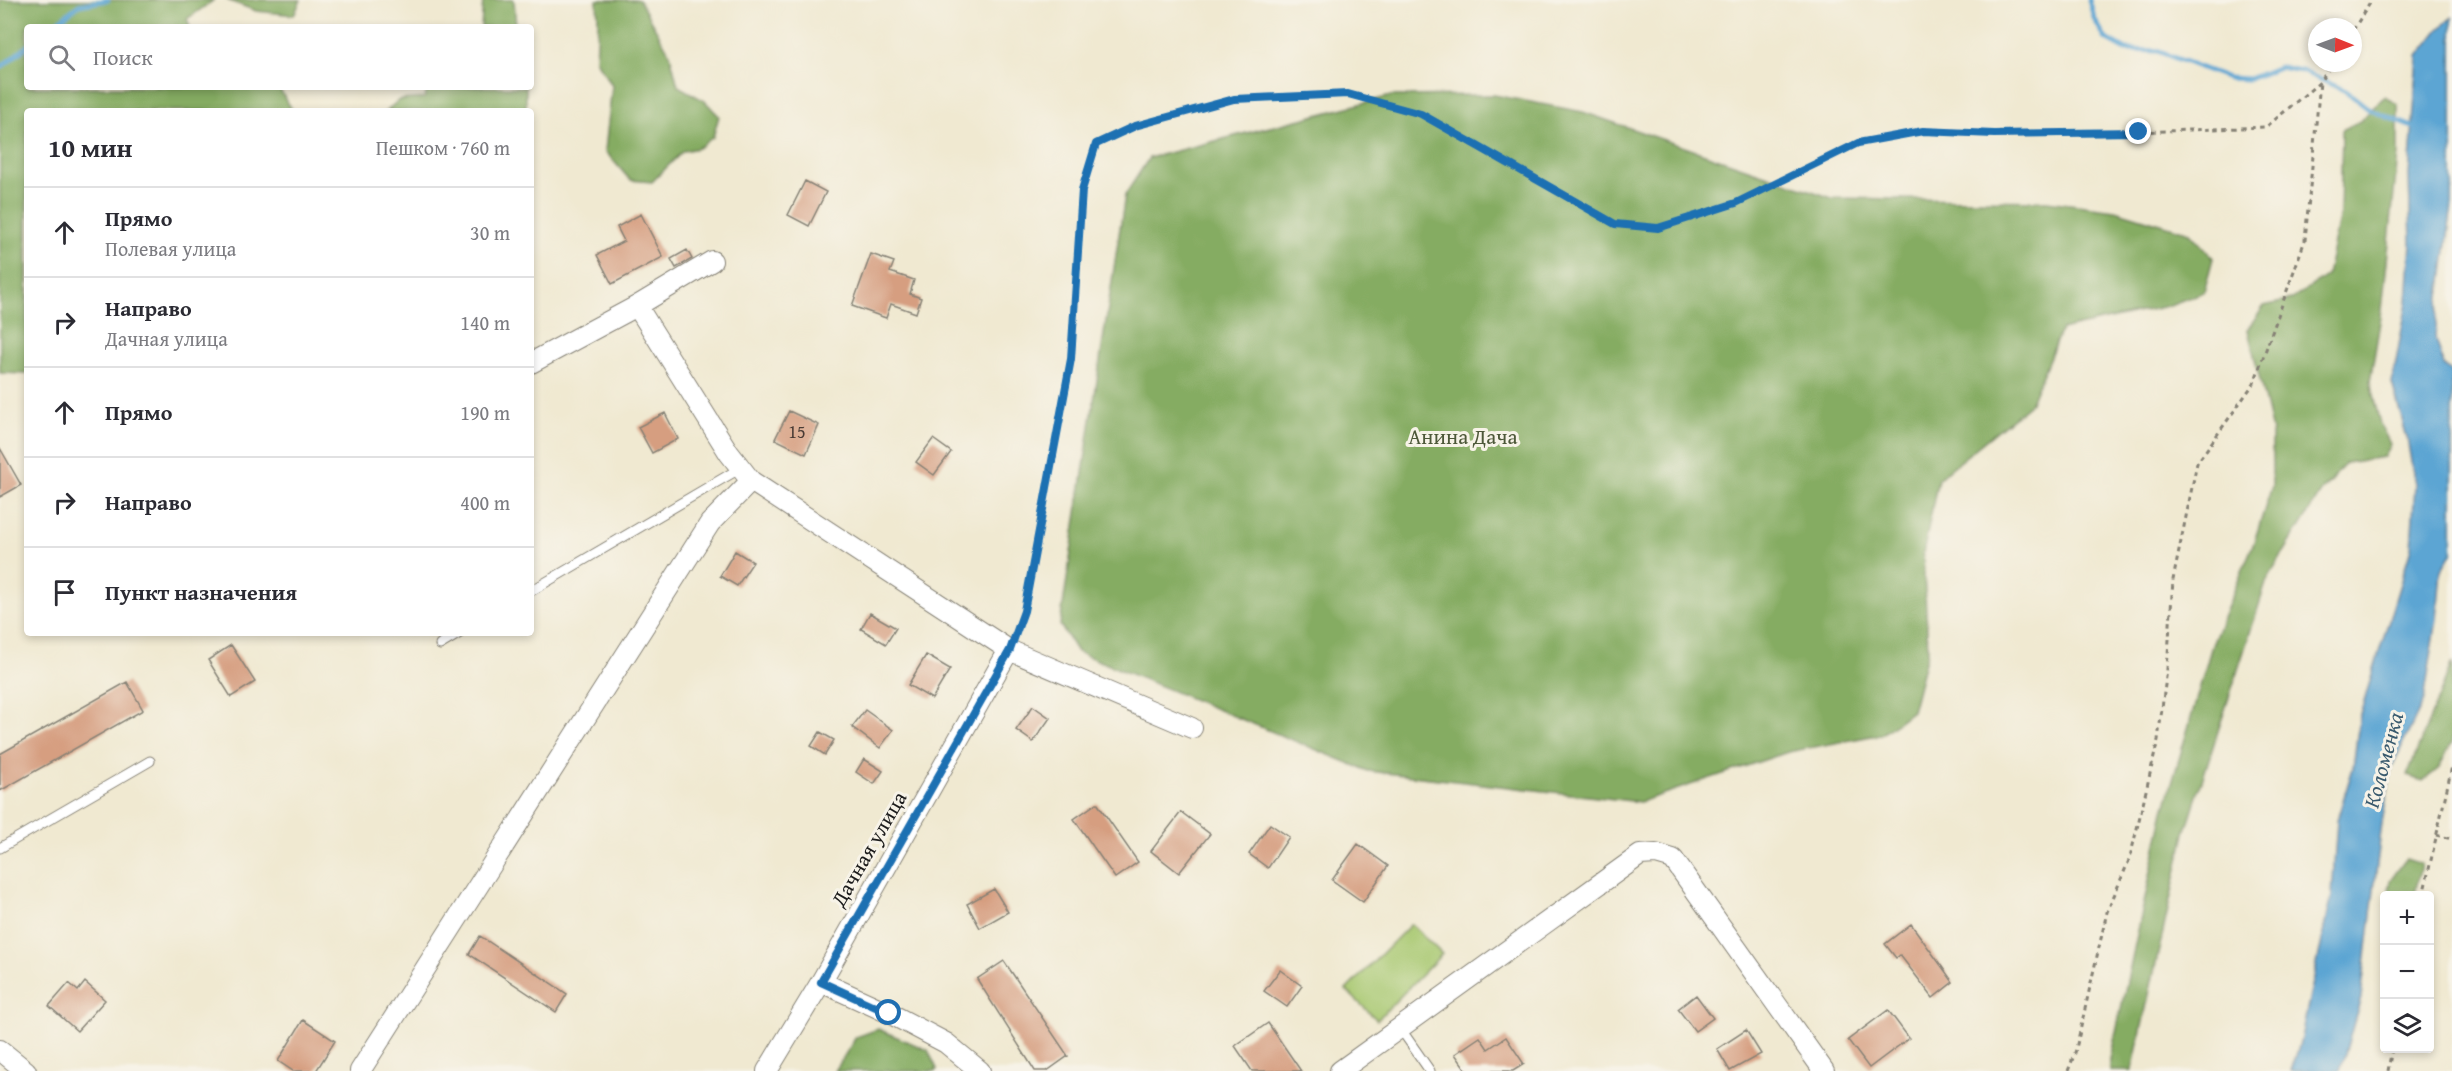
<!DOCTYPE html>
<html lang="ru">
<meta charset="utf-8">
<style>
body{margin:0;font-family:"Gentium Book Plus",serif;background:#f2f2f3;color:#2b2b33}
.controls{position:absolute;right:18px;bottom:18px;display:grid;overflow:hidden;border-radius:6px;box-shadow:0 3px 9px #0003}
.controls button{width:54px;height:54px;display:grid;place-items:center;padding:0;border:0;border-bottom:2px solid #e1e1e2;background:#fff;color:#2b2b33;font:30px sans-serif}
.compass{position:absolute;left:2308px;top:18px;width:54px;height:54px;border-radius:50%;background:#fff;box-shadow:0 3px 9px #0003;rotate:91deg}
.stop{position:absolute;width:18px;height:18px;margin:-14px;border:4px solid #1f6fb2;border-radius:50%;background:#fff}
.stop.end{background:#1f6fb2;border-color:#fff;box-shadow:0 2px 6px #0008}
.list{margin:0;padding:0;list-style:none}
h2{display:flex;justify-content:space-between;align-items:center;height:78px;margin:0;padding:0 24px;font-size:26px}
h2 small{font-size:20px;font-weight:400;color:#7c7c81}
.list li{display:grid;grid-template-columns:39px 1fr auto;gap:18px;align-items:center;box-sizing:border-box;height:90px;padding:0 24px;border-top:2px solid #e1e1e2}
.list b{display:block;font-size:22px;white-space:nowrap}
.list p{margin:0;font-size:20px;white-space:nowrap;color:#7c7c81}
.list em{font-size:20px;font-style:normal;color:#7c7c81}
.icon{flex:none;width:33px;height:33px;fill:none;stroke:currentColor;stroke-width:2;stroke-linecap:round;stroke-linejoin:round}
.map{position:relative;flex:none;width:2452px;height:1071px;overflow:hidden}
.search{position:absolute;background:#fff;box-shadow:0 3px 9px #0003;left:24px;top:24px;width:510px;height:66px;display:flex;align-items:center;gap:15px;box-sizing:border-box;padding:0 21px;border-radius:6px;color:#7c7c81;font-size:22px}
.panel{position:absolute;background:#fff;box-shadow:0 3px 9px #0003;left:24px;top:108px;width:510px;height:528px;border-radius:6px}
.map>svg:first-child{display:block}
.green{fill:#a7c870;stroke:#627246;stroke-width:1.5}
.forest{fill:#85ac62;stroke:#50643f;stroke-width:1.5}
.water{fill:#5ca5d3;stroke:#3c6078;stroke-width:1.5}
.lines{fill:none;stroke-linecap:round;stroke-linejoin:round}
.stream{stroke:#5ca5d3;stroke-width:5}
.building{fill:#d69e80}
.lane-casing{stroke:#868276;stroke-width:11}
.street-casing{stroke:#868276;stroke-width:22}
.path{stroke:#868276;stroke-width:3;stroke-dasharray:4.5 4.5;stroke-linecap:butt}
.lane{stroke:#fff;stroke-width:9}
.street{stroke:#fff;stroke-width:20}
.route{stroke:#1f6fb2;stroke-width:8}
.labels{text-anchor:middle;stroke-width:6;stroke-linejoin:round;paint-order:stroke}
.number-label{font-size:18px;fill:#4a3c35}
.park-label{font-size:21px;fill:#4d5839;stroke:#f7f3e8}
.street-label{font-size:21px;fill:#1c1c1c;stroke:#f7f3e8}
.water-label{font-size:22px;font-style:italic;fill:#395a6e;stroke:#f7f3e8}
</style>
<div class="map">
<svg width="2452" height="1071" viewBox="0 0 2452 1071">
<rect width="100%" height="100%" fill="#f7f3e8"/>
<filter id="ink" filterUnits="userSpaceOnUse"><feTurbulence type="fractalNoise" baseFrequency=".0167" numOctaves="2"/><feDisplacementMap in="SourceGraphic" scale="12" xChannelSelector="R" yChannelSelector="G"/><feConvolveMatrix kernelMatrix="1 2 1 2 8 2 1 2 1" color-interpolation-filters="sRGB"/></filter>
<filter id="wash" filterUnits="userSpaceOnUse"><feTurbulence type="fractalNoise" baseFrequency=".008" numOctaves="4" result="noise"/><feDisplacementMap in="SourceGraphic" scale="24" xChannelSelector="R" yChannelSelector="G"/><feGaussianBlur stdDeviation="1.35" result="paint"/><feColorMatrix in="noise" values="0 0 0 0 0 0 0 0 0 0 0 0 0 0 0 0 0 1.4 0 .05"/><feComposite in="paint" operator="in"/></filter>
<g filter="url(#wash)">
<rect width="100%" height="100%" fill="#f0e9d1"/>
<path class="green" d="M1411,924L1442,954L1377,1020L1346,990Z"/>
<path class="forest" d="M0,0H214L187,19L190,27H27V87H278L293,111H27V374L0,373Z
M227,0H301L294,15L256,11Z
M483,0H514L516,27H481Z
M597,0H639L670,54L678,86L705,101L719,116L713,137L698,148L683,151L652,182L630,180L605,151L612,85L596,61L598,21Z
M429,87H526V111H386L399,100L424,98Z
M1494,95L1583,112L1832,198L2047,201L2115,210L2190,233L2213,258L2204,292L2167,306L2061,330L2030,404L1938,479L1923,554L1928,650L1912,711L1882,734L1788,752L1640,802L1368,771L1077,652L1060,625L1125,195L1149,158L1391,96Z
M2385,96L2398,105V154L2382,310L2370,382L2380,424L2390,444L2384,457L2346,463L2321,492L2267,580L2185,833L2132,1071H2110V1059L2164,811L2212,645L2254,542L2272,486V431L2248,330L2264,306L2291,300L2327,275L2340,214L2342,130L2360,121Z
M2452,663V743L2438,769L2423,781L2407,776Z
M2406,859L2421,864L2415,895H2389L2390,881Z
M878,1029L928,1050L937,1069L936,1071H835L856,1037Z"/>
<path class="water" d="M2452,17V204L2435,336L2444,365L2452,373V553L2441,570L2437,619L2424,700L2392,767L2382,823L2361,998L2342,1064L2340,1071H2291L2299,1046L2332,895L2337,820L2353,768L2360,714L2411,548L2415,485L2407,438L2392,383L2407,302L2411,243L2409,175L2418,56L2439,29Z"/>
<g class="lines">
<path class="stream" d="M2089,0L2094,18L2105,38L2126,50L2157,51L2228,78L2249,79L2279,67L2302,71L2346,91L2370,110L2418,129
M51,27L79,5L108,0
M0,68L27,46"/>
</g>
<g id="blocks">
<path class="building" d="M805,181L826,192L809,226L788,215Z
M641,214L663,257L612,284L597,255L624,241L617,227Z
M687,250L692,259L676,268L671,259Z
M871,254L894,262L890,272L914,280L910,294L921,298L916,313L891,304L886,318L852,306Z
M789,411L819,425L806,454L775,439Z
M665,413L678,439L652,453L638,427Z
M933,439L951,452L934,475L916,462Z
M0,448L21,485L0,497Z
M735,551L753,562L737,586L720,576Z
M870,613L896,628L886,644L861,629Z
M231,645L255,682L231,697L208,660Z
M926,655L950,669L932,699L908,685Z
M127,682L143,710L0,791V754Z
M1033,706L1050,718L1033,742L1016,730Z
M865,710L893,730L880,748L852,727Z
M820,732L834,740L825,755L811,746Z
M864,759L883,771L874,784L856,772Z
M1097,803L1138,862L1115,878L1074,819Z
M1181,812L1210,834L1179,873L1151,851Z
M1270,824L1289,837L1268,868L1249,854Z
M1358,844L1388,866L1363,902L1332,880Z
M994,889L1008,912L980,928L967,904Z
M1911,924L1953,982L1933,998L1900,955L1896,958L1885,944Z
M480,936L567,994L556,1012L469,954Z
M1004,961L1068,1056L1047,1071H1035L977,979Z
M1280,970L1302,986L1287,1007L1264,991Z
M85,982L105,1000L77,1031L49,1006L69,983L78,991Z
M1696,995L1713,1018L1695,1031L1678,1009Z
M1888,1010L1909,1038L1869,1068L1848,1040Z
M303,1020L335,1041L316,1071H293L278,1061Z
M1268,1023L1301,1071H1252L1235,1046Z
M1746,1030L1761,1054L1730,1071L1717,1049Z
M1480,1037L1488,1049L1506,1037L1524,1064L1513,1071H1467L1455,1054Z"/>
</g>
</g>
<g filter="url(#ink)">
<use href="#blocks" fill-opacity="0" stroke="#868276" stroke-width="1.5"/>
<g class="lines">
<g class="lane-casing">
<path id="lane" d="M531,591L739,469
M440,645L460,633
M0,848L150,761
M1400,1028L1430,1071"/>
</g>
<g class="street-casing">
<path id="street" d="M637,306L729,453L751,481L1009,650L1192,728
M531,363L637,306L712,261
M821,982L889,1013L946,1043L980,1071
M0,1050L26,1071
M360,1071L710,523L751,481
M767,1071L821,982L1009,650
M1340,1071L1640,855L1656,854L1673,859L1824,1071"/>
</g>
<path class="path" d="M2353,30L2372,0
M1016,633L1024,611L1071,359L1082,190L1096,144L1135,126L1234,99L1348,94L1421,114L1615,224L1658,228L1736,203L1858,143L1923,131L1994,133L2139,132L2266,127L2320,82L2332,63
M2436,835L2452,839
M2423,896L2452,766
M2068,1071L2075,1053L2107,912L2130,858L2158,740L2167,669L2173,580L2197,463L2254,383L2305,240L2320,82
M2388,1071L2392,1048"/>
<use href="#lane" class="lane"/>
<use href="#street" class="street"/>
</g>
</g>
<g class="lines" filter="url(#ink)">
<path class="route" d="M889,1013L821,982L1010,650L1024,611L1071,359L1082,190L1096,144L1135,126L1234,99L1348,94L1421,114L1615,224L1658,228L1736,203L1858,143L1923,131L1994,134L2139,132"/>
</g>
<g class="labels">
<g class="number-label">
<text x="797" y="438">15</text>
</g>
<g class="park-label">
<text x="1463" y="444">Анина Дача</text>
</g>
<g class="street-label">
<text transform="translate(869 849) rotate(-60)" y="7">Дачная улица</text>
</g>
<g class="water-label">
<text transform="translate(2383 760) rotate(-75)" y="8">Коломенка</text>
</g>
</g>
</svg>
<div class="controls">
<button>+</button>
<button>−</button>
<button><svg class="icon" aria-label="layers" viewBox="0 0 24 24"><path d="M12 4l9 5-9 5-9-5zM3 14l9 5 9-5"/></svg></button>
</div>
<svg class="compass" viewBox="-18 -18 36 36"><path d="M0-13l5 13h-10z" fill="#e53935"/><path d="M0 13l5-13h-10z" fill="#7c7c81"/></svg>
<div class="stop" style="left:889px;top:1013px"></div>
<div class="stop end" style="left:2139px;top:132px"></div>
<div class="search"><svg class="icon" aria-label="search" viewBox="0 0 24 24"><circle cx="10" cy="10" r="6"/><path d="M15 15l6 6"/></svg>Поиск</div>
<section class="panel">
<h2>10 мин<small>Пешком · 760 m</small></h2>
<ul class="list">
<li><svg class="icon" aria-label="ahead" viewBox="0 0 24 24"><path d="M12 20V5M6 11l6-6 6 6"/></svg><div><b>Прямо</b><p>Полевая улица</p></div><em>30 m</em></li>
<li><svg class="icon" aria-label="right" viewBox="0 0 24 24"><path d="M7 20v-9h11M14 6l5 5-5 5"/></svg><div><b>Направо</b><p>Дачная улица</p></div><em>140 m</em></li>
<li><svg class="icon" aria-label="ahead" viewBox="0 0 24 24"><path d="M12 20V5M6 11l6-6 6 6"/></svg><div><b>Прямо</b></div><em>190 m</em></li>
<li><svg class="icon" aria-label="right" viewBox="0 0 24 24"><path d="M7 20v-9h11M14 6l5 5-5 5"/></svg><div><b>Направо</b></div><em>400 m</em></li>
<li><svg class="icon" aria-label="arrive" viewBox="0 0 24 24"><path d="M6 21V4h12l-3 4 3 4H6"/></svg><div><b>Пункт назначения</b></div></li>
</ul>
</section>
</div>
